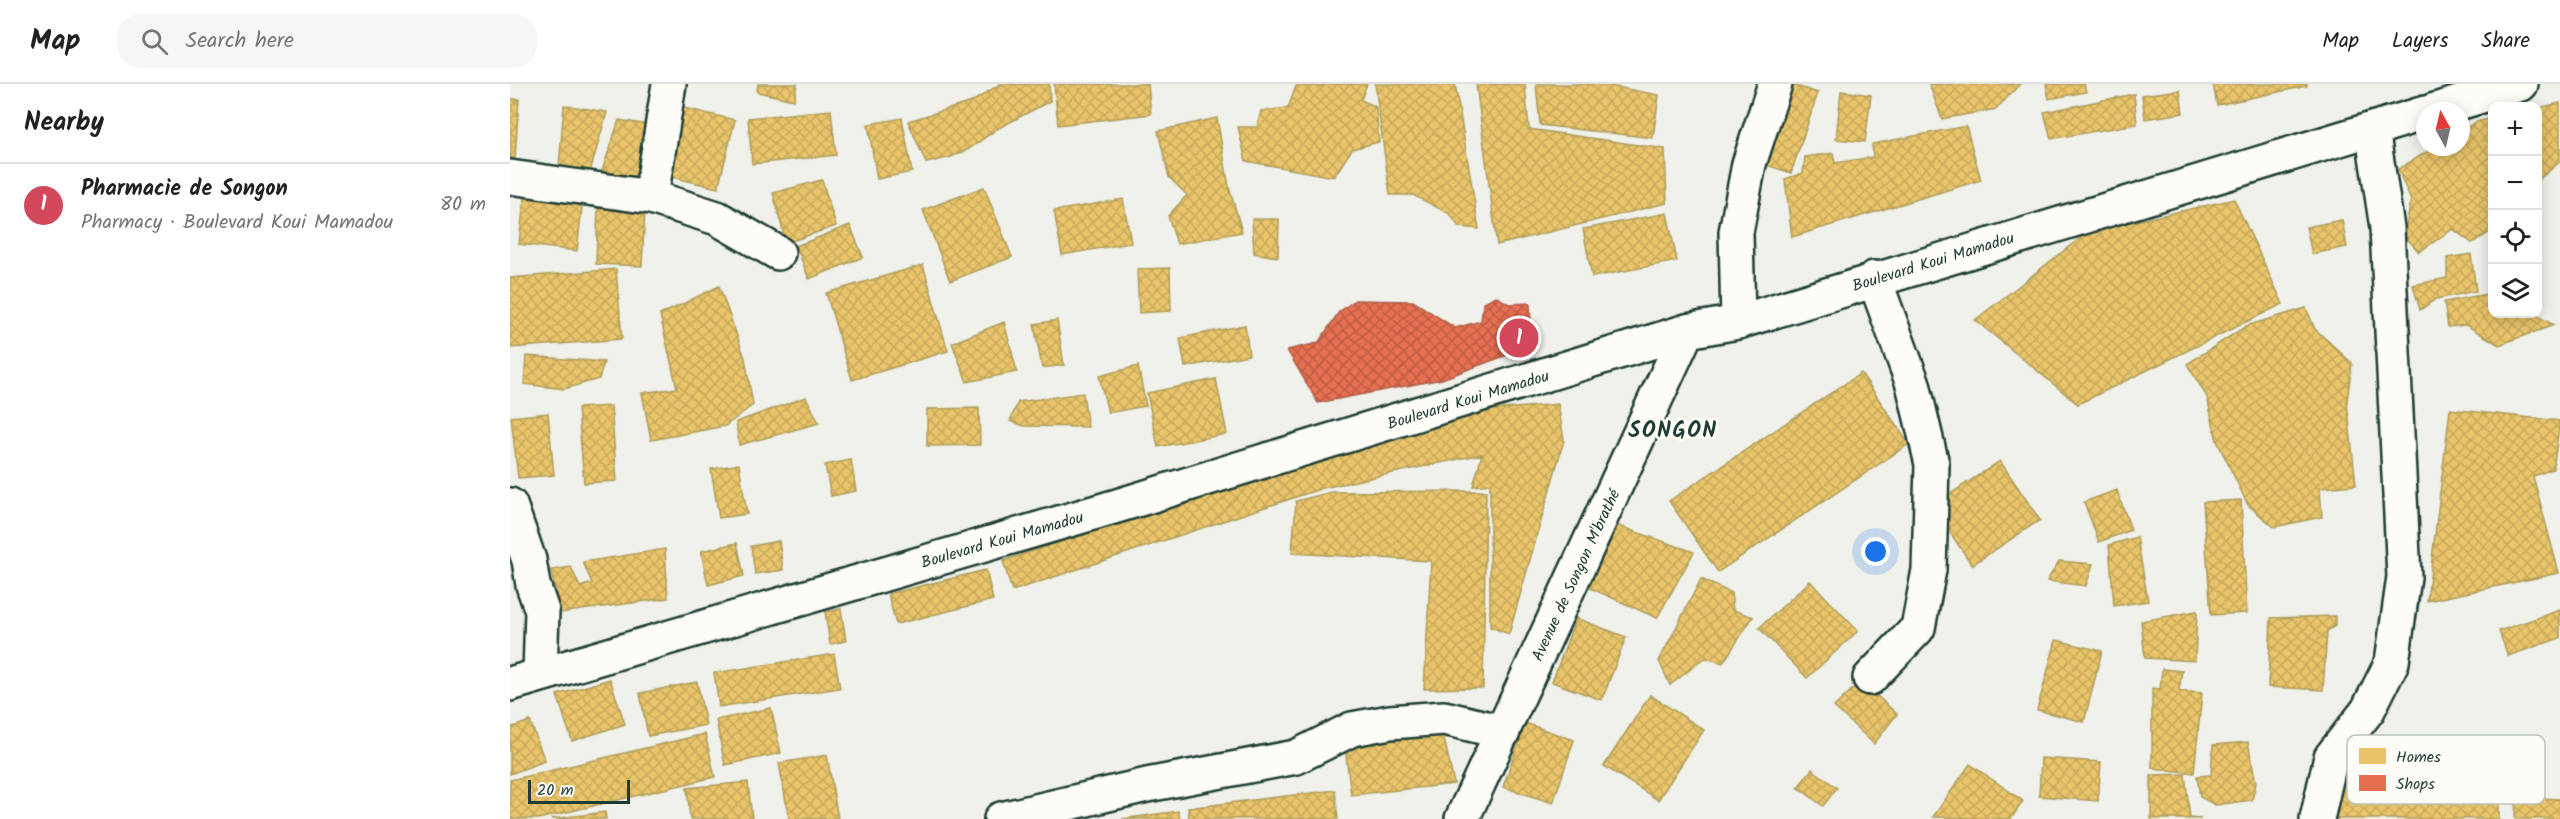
<!DOCTYPE html>
<meta charset="utf-8">
<style>
body{margin:0;font-family:Kalam,sans-serif;background:#f6f6f6;color:#202124}
.controls{position:absolute;right:18px;top:18px;display:grid;overflow:hidden;border-radius:12px;box-shadow:0 3px 15px #0003}
.controls button{width:54px;height:54px;display:grid;place-items:center;padding:0;border:0;border-bottom:2px solid #e0e0e0;background:#fff;color:#202124;font:30px sans-serif}
.compass{position:absolute;left:1906px;top:18px;width:54px;height:54px;border-radius:50%;background:#fff;box-shadow:0 3px 15px #0003;rotate:352deg}
.scale{position:absolute;left:18px;bottom:15px;width:102px;box-sizing:border-box;padding-left:6px;border:3px solid #1f3d34;border-top:0;font-size:16px;line-height:21px;white-space:nowrap;color:#1f3d34;-webkit-text-stroke:4px #fdfcf7;paint-order:stroke}
.you{position:absolute;left:1366px;top:468px;width:21px;height:21px;margin:-15px;border:4px solid #fff;border-radius:50%;background:#1a73e8;box-shadow:0 0 0 9px #1a73e833}
.badge{display:grid;place-items:center;width:39px;height:39px;border-radius:50%;background:#d1495b;color:#fff;font-size:20px;font-weight:700}
.pin{position:absolute;translate:-50% -50%;border:3px solid #fff;box-shadow:0 2px 6px #0006}
.list{margin:0;padding:0;list-style:none}
h2{display:flex;justify-content:space-between;align-items:center;height:78px;margin:0;padding:0 24px;font-size:26px}
h2 small{font-size:20px;font-weight:400;color:#757577}
.list li{display:grid;grid-template-columns:39px 1fr auto;gap:18px;align-items:center;box-sizing:border-box;height:84px;padding:0 24px;border-top:2px solid #e0e0e0}
.list b{display:block;font-size:22px;white-space:nowrap}
.list p{margin:0;font-size:20px;white-space:nowrap;color:#757577}
.list em{font-size:20px;font-style:normal;color:#757577}
.icon{flex:none;width:33px;height:33px;fill:none;stroke:currentColor;stroke-width:2;stroke-linecap:round;stroke-linejoin:round}
.map{position:relative;flex:none;width:2050px;height:735px;overflow:hidden}
header{display:flex;align-items:center;gap:36px;box-sizing:border-box;height:84px;padding:0 30px;background:#fff;border-bottom:2px solid #e0e0e0}
header strong{font-size:28px}
nav{display:flex;gap:33px;margin-inline-start:auto;font-size:21px}
.search{width:420px;height:54px;background:#f6f6f6;display:flex;align-items:center;gap:15px;box-sizing:border-box;padding:0 21px;border-radius:24px;color:#757577;font-size:22px}
main{display:flex}
aside{flex:1;background:#fff}
.map>svg:first-child{display:block}
.homes{fill:url(#homes-cross-hatch);stroke:#ac9c5a;stroke-width:1.5}
.shops{fill:url(#shops-cross-hatch);stroke:#ab6048;stroke-width:1.5}
.lines{fill:none;stroke-linecap:round;stroke-linejoin:round}
.street-casing{stroke:#1f3d34;stroke-width:38}
.secondary-casing{stroke:#1f3d34;stroke-width:38}
.primary-casing{stroke:#1f3d34;stroke-width:38}
.street{stroke:#fdfcf7;stroke-width:33}
.secondary{stroke:#fdfcf7;stroke-width:33}
.primary{stroke:#fdfcf7;stroke-width:33}
.labels{text-anchor:middle;stroke-width:6;stroke-linejoin:round;paint-order:stroke}
.street-label{font-size:16px;fill:#1f3d34;stroke:#fdfcf7}
.district-label{font-size:22px;font-weight:bold;letter-spacing:1.5px;fill:#1f3d34;stroke:#fdfcf7}
.key{fill:#fdfcf7;stroke:#bac3bc;stroke-width:1.5}
.key-label{font-size:16px;fill:#1f3d34}
</style>
<header>
<strong>Map</strong>
<div class="search"><svg class="icon" aria-label="search" viewBox="0 0 24 24"><circle cx="10" cy="10" r="6"/><path d="M15 15l6 6"/></svg>Search here</div>
<nav><a>Map</a><a>Layers</a><a>Share</a></nav>
</header>
<main>
<aside>
<h2>Nearby<small></small></h2>
<ul class="list">
<li><span class="badge">1</span><div><b>Pharmacie de Songon</b><p>Pharmacy · Boulevard Koui Mamadou</p></div><em>80 m</em></li>
</ul>
</aside>
<div class="map">
<svg width="2050" height="735" viewBox="0 0 2050 735">
<defs>
<pattern id="homes-cross-hatch" width="8" height="8" patternUnits="userSpaceOnUse" patternTransform="scale(1.5)"><rect width="8" height="8" fill="#e9c46a"/><path d="M0 0l8 8M0 8l8-8" fill="none" stroke="#c7a95c"/></pattern>
<pattern id="shops-cross-hatch" width="8" height="8" patternUnits="userSpaceOnUse" patternTransform="scale(1.5)"><rect width="8" height="8" fill="#e76f51"/><path d="M0 0l8 8M0 8l8-8" fill="none" stroke="#bb5c44"/></pattern>
</defs>
<rect width="100%" height="100%" fill="#f0f1eb"/>
<filter id="ink" filterUnits="userSpaceOnUse"><feTurbulence type="fractalNoise" baseFrequency=".0167" numOctaves="2"/><feDisplacementMap in="SourceGraphic" scale="12" xChannelSelector="R" yChannelSelector="G"/><feConvolveMatrix kernelMatrix="1 2 1 2 8 2 1 2 1" color-interpolation-filters="sRGB"/></filter>
<g filter="url(#ink)">
<path class="homes" d="M248,0H287L284,16L247,8Z
M490,0H539L540,17L487,45L459,65L441,73L416,79L398,37L462,18Z
M544,0H638L641,30L548,41Z
M813,0H857L851,16L866,23L869,58L842,65L824,93L736,77L728,43H747L751,27L778,24L786,2H813Z
M865,0H945L969,145L949,143L940,130L903,111H880Z
M966,0H1015L1019,45L1155,65L1157,119L987,161Z
M1026,0H1090L1149,11L1143,54L1030,41Z
M1280,0L1308,9L1281,89L1242,76Z
M1419,0H1510L1486,25L1432,35Z
M1536,0H1574L1576,8L1539,15Z
M1703,0H1797V2L1707,21Z
M1670,6L1673,29L1635,35L1632,11Z
M1331,7L1361,11L1355,58L1326,55Z
M1624,10L1627,40L1541,55L1534,28Z
M0,15H9L5,75L0,74Z
M2050,19V78L2028,96V24Z
M54,21L97,28L80,88L49,83Z
M170,23L225,36L208,104L153,91Z
M321,26L326,71L242,80L238,34Z
M392,34L402,88L367,95L358,40Z
M707,34L719,103L732,148L667,160L658,132L677,111L659,93L648,47Z
M1982,34V147L1962,159L1943,145L1909,168L1894,151L1901,117L1888,85L1925,63H1951V47L1966,38Z
M109,36L139,41L133,97L91,90Z
M1456,42L1471,96L1282,153L1275,95L1293,89L1295,73L1323,69L1325,79L1363,73L1362,60Z
M312,96L326,142L276,159L263,109Z
M474,103L502,173L440,197L413,126Z
M15,108L73,114L67,167L9,160Z
M613,115L621,159L552,171L544,127Z
M1724,115L1773,220L1568,320L1465,236L1578,148Z
M88,122L135,124L132,182L86,180Z
M1157,129L1167,177L1082,193L1073,145Z
M742,135H769L768,173L744,169Z
M1832,136L1837,163L1802,170L1796,143Z
M340,141L353,173L299,195L286,162Z
M1961,170L1966,207L1926,215L1910,226L1903,201L1937,194V174Z
M413,181L438,267L342,296L316,209Z
M660,184L661,227L629,229L627,185Z
M106,185L112,255L0,264V194Z
M209,202L235,274L243,321L215,342L141,356L132,309L167,304L150,231Z
M1982,209V230H2024L2044,241L1989,261L1956,241L1938,243L1934,218Z
M1796,224L1805,245L1842,279L1837,317L1846,401L1810,404L1812,433L1764,443L1738,421L1707,357L1697,313L1677,280L1736,242Z
M547,236L554,281L532,284L524,240Z
M494,238L507,288L457,298L442,259Z
M735,241L739,271L675,283L670,254Z
M16,272L30,273L94,278L89,295L54,305L14,300Z
M628,282L636,322L598,329L589,292Z
M1351,289L1399,360L1208,488L1159,417Z
M706,295L717,350L648,363L637,309Z
M573,309L578,343L514,342L500,337L508,318Z
M296,313L309,339L229,361L226,338Z
M1048,320L1054,356L999,550L980,543V400L963,402L972,370L813,404L502,507L493,477L803,373L959,328Z
M101,322L107,397L74,399L68,324Z
M469,324L470,361L417,362V325Z
M1940,325L2050,337L2043,385L2023,392L2049,489L1917,517Z
M38,329L44,391L8,394L1,333Z
M341,376L346,407L321,412L315,381Z
M1490,377L1530,436L1462,481L1422,422Z
M229,380L237,430L209,434L201,385Z
M1607,406L1621,446L1589,458L1574,418Z
M976,407L973,604L914,605L921,477L782,469L786,417L821,408Z
M1731,416L1737,529L1701,531L1693,418Z
M1103,440L1184,468L1147,534L1071,500Z
M1627,453L1638,517L1604,522L1599,461Z
M269,457L273,486L245,490L241,462Z
M227,459L234,492L198,501L191,467Z
M155,465L158,514L50,529L41,486L61,483L70,503L82,499L73,478Z
M1549,477L1583,480L1576,502L1537,497Z
M476,486L483,516L386,540L378,510Z
M1191,495L1221,509L1223,526L1243,533L1213,579L1195,574L1160,601L1149,577Z
M1300,497L1348,547L1297,594L1249,544Z
M331,525L336,557L320,560L315,528Z
M2050,526V554L1998,572L1989,547Z
M1687,527L1685,577L1635,574L1631,537Z
M1825,532V542L1817,547L1813,606L1758,603L1761,534Z
M1066,534L1116,553L1092,616L1042,598Z
M1546,556L1592,567L1574,638L1527,626Z
M324,570L330,604L209,623L204,589Z
M1652,585L1672,587L1669,607L1692,609L1684,689L1642,684V604L1650,605Z
M100,595L115,640L62,657L47,611Z
M1351,597L1387,630L1364,660L1324,623Z
M187,598L196,641L138,652L130,609Z
M1140,611L1194,646L1148,716L1094,682Z
M261,624L271,669L215,681L206,636Z
M20,637L35,677L0,690V644Z
M1015,639L1064,656L1043,719L993,703Z
M932,645L944,700L841,711L834,656Z
M195,650L205,693L28,735H0V696Z
M1738,658L1746,699L1742,716L1705,721L1690,713L1687,692L1701,691L1703,661Z
M317,671L328,735H279L269,679Z
M1531,674L1591,678L1588,717L1529,712Z
M1460,680L1513,717L1501,735L1423,733Z
M1989,681V735H1822V682Z
M1302,685L1327,704L1313,722L1288,703Z
M1675,690L1680,734L1691,735H1641V691Z
M238,698L242,735H180L177,704Z
M825,706L828,735H679L678,724Z
M2006,713L2050,715V735H2005Z
M668,727L670,735H612Z
M95,728L96,735H41Z"/>
<path class="shops" d="M985,212L999,220L1020,219L1022,262L932,295L808,319L777,266L808,259L829,228L845,216L903,217L945,244L971,237L973,219Z"/>
<g class="lines">
<g class="street-casing">
<path id="street" d="M0,93L141,113L207,134L268,169
M141,113L159,0
M0,421L19,476L23,501L32,527L30,590
M1360,594L1408,544L1419,486L1422,380L1403,300L1364,194
M491,735L637,701L786,673L842,645L880,638L934,634L993,648
M1807,735L1821,673L1858,626L1882,578L1894,493L1877,144L1862,45"/>
</g>
<g class="secondary-casing">
<path id="secondary" d="M1228,238L1226,148L1239,80L1265,0
M952,735L1177,247"/>
</g>
<g class="primary-casing">
<path id="primary" d="M1922,27L2011,0
M0,600L607,422L1177,247L1228,238L1915,29"/>
</g>
<use href="#street" class="street"/>
<use href="#secondary" class="secondary"/>
<use href="#primary" class="primary"/>
</g>
</g>
<g class="labels">
<g class="street-label">
<text transform="translate(1423 177) rotate(-17)" y="6">Boulevard Koui Mamadou</text>
<text transform="translate(958 315) rotate(-17)" y="6">Boulevard Koui Mamadou</text>
<text transform="translate(492 455) rotate(-16)" y="6">Boulevard Koui Mamadou</text>
<text transform="translate(1065 491) rotate(-65)" y="6">Avenue de Songon M'brathé</text>
</g>
<g class="district-label">
<text x="1163" y="353">SONGON</text>
</g>
</g>
<rect x="1837" y="651" width="198" height="69" rx="9" class="key"/>
<rect x="1849" y="664" width="27" height="16" fill="#e9c46a"/>
<rect x="1849" y="691" width="27" height="16" fill="#e76f51"/>
<g class="key-label">
<text x="1886" y="678">Homes</text>
<text x="1886" y="705">Shops</text>
</g>
</svg>
<div class="controls">
<button>+</button>
<button>−</button>
<button><svg class="icon" aria-label="locate" viewBox="0 0 24 24"><circle cx="12" cy="12" r="6"/><path d="M12 2v4M12 18v4M2 12h4M18 12h4"/></svg></button>
<button><svg class="icon" aria-label="layers" viewBox="0 0 24 24"><path d="M12 4l9 5-9 5-9-5zM3 14l9 5 9-5"/></svg></button>
</div>
<svg class="compass" viewBox="-18 -18 36 36"><path d="M0-13l5 13h-10z" fill="#e53935"/><path d="M0 13l5-13h-10z" fill="#757577"/></svg>
<div class="scale">20 m</div>
<div class="you"></div>
<div class="pin badge" style="left:1009px;top:254px">1</div>
</div>
</main>
